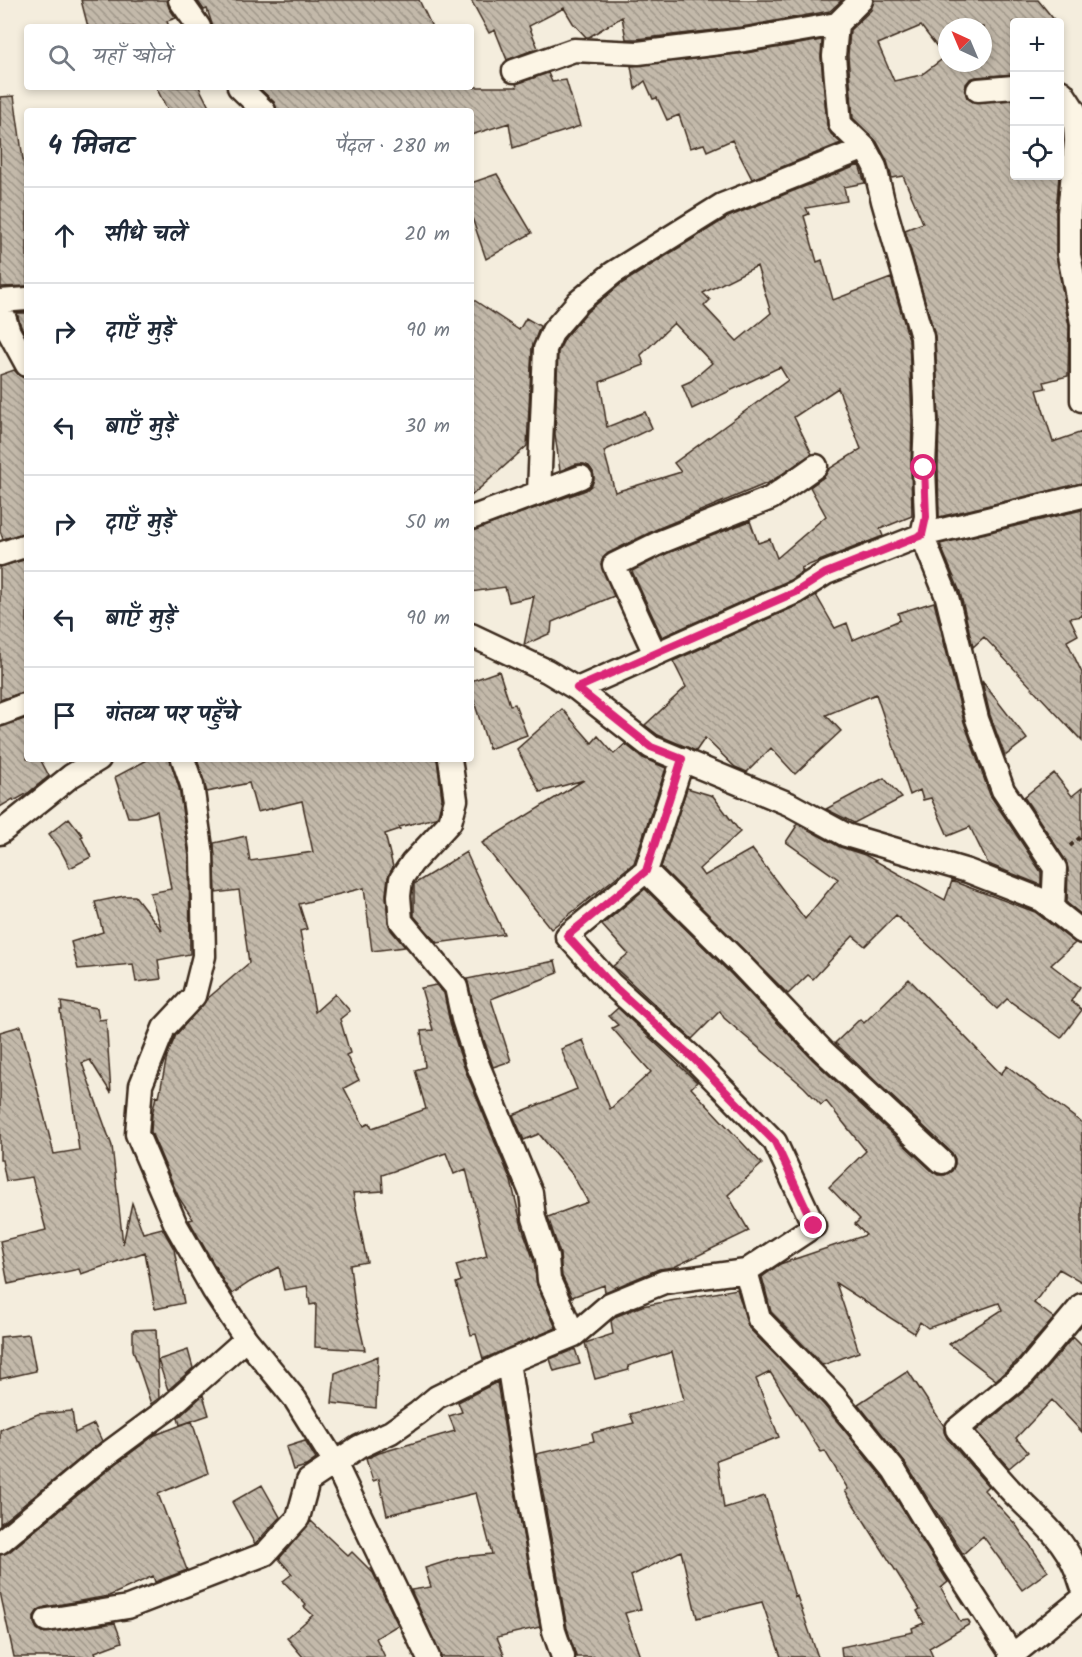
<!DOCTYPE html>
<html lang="hi">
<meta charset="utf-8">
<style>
body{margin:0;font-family:Kalam,"Playpen Sans Deva",sans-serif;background:#f2f2f3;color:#1f2937}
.controls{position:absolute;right:18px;top:18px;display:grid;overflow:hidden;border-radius:6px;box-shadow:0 3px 9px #0003}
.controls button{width:54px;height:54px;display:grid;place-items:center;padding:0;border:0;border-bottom:2px solid #e0e1e3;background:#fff;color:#1f2937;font:30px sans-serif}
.compass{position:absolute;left:938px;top:18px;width:54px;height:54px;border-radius:50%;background:#fff;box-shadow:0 3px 9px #0003;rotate:316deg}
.stop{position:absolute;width:18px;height:18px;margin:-14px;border:4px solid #db2777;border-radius:50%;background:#fff}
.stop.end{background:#db2777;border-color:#fff;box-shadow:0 2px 6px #0008}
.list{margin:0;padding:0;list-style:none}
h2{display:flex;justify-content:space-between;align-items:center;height:78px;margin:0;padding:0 24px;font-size:26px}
h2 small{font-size:20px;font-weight:400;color:#747a83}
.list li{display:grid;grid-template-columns:39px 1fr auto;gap:18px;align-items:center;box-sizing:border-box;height:96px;padding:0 24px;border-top:2px solid #e0e1e3}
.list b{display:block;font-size:22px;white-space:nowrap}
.list em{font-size:20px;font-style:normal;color:#747a83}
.icon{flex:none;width:33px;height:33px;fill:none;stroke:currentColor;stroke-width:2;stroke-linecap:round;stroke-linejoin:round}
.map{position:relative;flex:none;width:1082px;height:1657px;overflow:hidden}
.search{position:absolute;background:#fff;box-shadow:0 3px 9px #0003;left:24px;top:24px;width:450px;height:66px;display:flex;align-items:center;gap:15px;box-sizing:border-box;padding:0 21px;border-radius:6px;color:#747a83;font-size:22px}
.panel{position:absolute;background:#fff;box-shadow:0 3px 9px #0003;left:24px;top:108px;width:450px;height:654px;border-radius:6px}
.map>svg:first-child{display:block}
.building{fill:url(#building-back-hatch);stroke:#3b2a1e;stroke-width:1.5;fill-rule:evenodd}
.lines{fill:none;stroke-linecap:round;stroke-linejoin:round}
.street-casing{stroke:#3b2a1e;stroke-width:27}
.path{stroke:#3b2a1e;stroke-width:4;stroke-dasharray:4.5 4.5;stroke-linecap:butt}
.street{stroke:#fcf5e5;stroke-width:22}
.route{stroke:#db2777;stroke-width:8}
</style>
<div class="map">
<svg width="1082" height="1657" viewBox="0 0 1082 1657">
<defs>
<pattern id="building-back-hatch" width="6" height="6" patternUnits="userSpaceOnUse" patternTransform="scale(1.5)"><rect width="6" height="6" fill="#c3b9aa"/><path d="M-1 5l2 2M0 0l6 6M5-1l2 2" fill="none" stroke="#a0978a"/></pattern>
</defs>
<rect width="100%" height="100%" fill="#f4eddd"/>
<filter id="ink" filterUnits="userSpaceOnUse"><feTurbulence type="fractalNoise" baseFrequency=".0167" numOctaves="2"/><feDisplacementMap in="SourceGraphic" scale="12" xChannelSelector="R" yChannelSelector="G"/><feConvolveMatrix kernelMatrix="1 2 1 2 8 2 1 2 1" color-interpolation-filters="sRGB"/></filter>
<g filter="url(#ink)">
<path class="building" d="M81,0H167L169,8L176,18L167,21L169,27H88Z
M197,0H419L432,27H213L207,9L204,10Z
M471,0H842L830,11L742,27L637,39H626L622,17L589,37H586L573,23L564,8L529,26L538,48L507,60L495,30L489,33Z
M874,0H1038L1056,22H1014V74L976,77L970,79L966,84L965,91L967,98L973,102L1014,100V176H1059L1056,212V255L1069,326L1068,376L1044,382L1046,388L1037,390L1053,442L1082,432V483L939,517L938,467L939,420L935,336L905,230L923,223L903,176L892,178L887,161L877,142L853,118L848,56L850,30L871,10ZM921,26L945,57L921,75L894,81L878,44ZM947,27H983V63H947Z
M822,40L821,57L827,125L831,134L841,143L752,179L732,140L707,151L704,144L690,148L679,115L667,120L657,98L653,99L645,81L635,89L631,66L746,53Z
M548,73L552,82L566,80L580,126L513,148L509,123L471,135V111H277L274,102L258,87H517L516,84Z
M156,87H199L211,111H168Z
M14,96L27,187V286L1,287L0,97Z
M859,165L865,183L844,187L847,201L806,208L809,214L804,216L817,262L822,260L833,300L891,278L909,339L912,421L911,466L912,516L880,529L883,536L801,568L803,571L790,580L662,637L632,571L668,553L750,521L758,543L770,539L777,558L826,516L810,487L824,477L829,469L861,449L838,388L794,417L812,454L770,482L657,529L608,553L603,558L601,564L614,596L552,622L551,633L524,645L534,596L509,602L505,587L471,592V531L586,490L592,485L594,479L593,472L589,466L584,464H576L560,471L555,434L558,352L565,338L587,312L621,284L728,217ZM757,266L771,313L737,341L704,306L710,300L703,293ZM674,323L712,363L691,381L682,385L692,409L780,367L788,380L674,463L681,472L615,492L604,451L652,428L645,412L607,427L600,382L644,365L641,355Z
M497,174L532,233L486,259L471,215V183Z
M471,298L519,330L526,318L540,326L532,348L527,446L471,496Z
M17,313H27V335L21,327Z
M14,370L20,376L24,378L27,386V532L3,539L0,531V375Z
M1082,510V616L1070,618L1078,635L1067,641L1082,673V741L984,637L973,647L960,592L940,544Z
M27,559V691L0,700V567Z
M816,595L835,628L847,623L853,640L900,620L898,613L934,602L964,722L990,795L1041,872V885L988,864L970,827L948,836L931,798L923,800L920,790L910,795L876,694L826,715L841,731L795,774L771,748L747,772L735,767L705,738L696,751L658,735L645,725L686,687L673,661L801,604Z
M499,671L510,705L515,704L527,735L489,749L471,692V681Z
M982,681L1027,739L1005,756L990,715Z
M562,709L592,743L598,736L614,754L625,744L643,758L666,768L634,863L551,929L482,843L584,780L540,792L517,749Z
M27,718V759H40L49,776L28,793L14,801L13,799L0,807V727Z
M149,759H170L179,788L189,856L190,954L158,960L161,979L136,982L133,964L78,969L71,942L103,932L95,902L124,896H135L162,931L150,893L171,889L157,811L137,817H128L115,777Z
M197,759H437L442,799L438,815L435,818L399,827L400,829L385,834L393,867L388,877L386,894L388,922L391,930L405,947L372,951L364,888L299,904L307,929L300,931L315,1012L335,994L350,1011L340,1019L350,1053L346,1055L359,1080L344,1088L364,1126L370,1123L372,1128L426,1109L415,1070L425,1067L421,1031L433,1030L421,988L436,985L444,993L450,1023L464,1067L511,1181L522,1227L534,1261L537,1285L556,1328L483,1359L476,1334L471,1335L456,1283L461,1281L456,1265L487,1256L466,1169L454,1174L446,1153L382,1175L383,1191L353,1193L367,1262L350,1265L355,1307L365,1350L315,1347L316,1304L310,1305L307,1286L284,1290L279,1267L250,1282L232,1294L225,1284L189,1220L193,1219L179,1198L151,1132L152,1115L156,1096L159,1097L167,1056L176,1035L207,999L249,963L239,890L216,893L214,843L246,836L250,861L313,852L302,801L257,812L249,783L207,792Z
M1054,773L1072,796L1082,788V915L1067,903L1068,869L1066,861L1024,797Z
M884,778L902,798L854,823L826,809Z
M687,788L713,796L740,832L699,869L704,876L752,849L805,919L838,879L786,842L796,827L795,826L798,824L840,847L865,855L945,900L952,881L1035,912L1075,943L1051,965L1080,987L1071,1001L1082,1010L1061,1038L1007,999L997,1009L896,915L865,946L853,936L813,979L808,975L788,994L661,867Z
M69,818L83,836L81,837L91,857L70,868L59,847L49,834Z
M466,852L504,934L437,943L414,916V884Z
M645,889L731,974L813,1060L933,1172L938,1175H945L952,1171L955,1164V1159L952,1153L835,1043L860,1019L864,1023L909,979L1001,1074L1007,1066L1082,1123V1282L1059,1269L1034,1303L1054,1318L1015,1363L996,1380L949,1344L1002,1310L999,1303L928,1328L920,1322L914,1333L836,1283L859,1352L823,1365L771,1312L762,1277L780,1264L866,1235L855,1224L860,1219L829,1187L866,1151L826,1101L821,1105L804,1087L724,1018L720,1011L692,1039L613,966L628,954L602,925Z
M555,961L558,973L491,999L511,1061L493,1067L476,1016L467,979Z
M61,1002L97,1008L99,1020L106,1019L111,1093L90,1060L82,1063L112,1146L123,1244L132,1203L143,1233L162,1228L174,1249L184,1303L155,1309L145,1252L81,1274L79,1269L8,1284L0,1241L46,1230L32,1177L6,1181L2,1160H0V1032L21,1026L54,1154L79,1150L60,1010H62Z
M618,1008L697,1082L691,1088L762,1164L728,1195L749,1231L674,1267L659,1269L605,1292L604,1285L572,1297L562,1276L560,1254L548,1217L588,1202L572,1174L539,1134L524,1140L513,1115L577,1089L561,1049L583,1040L610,1109L651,1072L612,1028L618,1025L609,1016Z
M737,1289L749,1328L824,1405L883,1478L948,1582L941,1588L960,1621L968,1620L970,1624L929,1648L933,1657H842L841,1647L913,1632L912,1628L924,1623L917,1611L920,1609L845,1491L848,1489L825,1451L821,1452L770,1372L756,1379L779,1437L717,1460L724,1508L765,1496L795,1597L797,1596L818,1657H781L762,1602L697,1618L681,1551L631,1576L641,1609L625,1613L640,1657H576L567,1628L536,1454L594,1441L592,1433L634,1423L630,1414L684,1400L672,1352L628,1366L629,1370L595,1379L585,1343L613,1334L611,1321L617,1316L642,1306Z
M156,1329L159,1398L151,1404L133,1350V1330Z
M29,1334L36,1371L0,1379V1337Z
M1073,1337L1082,1346V1432L1052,1400L1016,1438L1028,1452L1009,1468L976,1431L1034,1383Z
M575,1349L580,1364L554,1371L550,1359Z
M188,1350L193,1368L168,1390L158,1360Z
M378,1356L376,1408L332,1403L335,1373Z
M908,1371L944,1426V1432L947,1438L988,1486L984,1490L1016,1525L1048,1571L1022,1590L983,1536L963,1554L905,1463L858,1404Z
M497,1382L512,1474L540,1627L497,1637L505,1657H441L411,1590L431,1587L425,1568L460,1557L492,1554L476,1493L387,1515L379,1479L373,1481L366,1459L379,1453L455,1431L449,1416L462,1412L458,1402Z
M203,1395L209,1415L180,1425L178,1418Z
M72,1411L75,1433L94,1424L102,1441L0,1524V1430L38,1414Z
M192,1421L208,1473L158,1494L187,1570L155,1582L153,1576L109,1596L45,1607L38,1610L34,1616V1623L37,1629L43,1633L115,1623L122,1642L95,1652L97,1657H14L0,1592V1555L9,1552L108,1470L155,1435Z
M305,1441L316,1459L306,1466L293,1470L286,1447Z
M262,1485L280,1517L255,1544L232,1502Z
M311,1521L348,1556L352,1552L373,1573L398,1625L376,1638L385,1657H303L287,1638L313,1615L304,1607L306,1605L283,1581L292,1574L279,1559Z"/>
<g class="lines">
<g class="street-casing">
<path id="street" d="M180,0L199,27
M861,0L837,24L834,56L840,124L865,148L875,167L883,201L922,337L926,421L924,467L926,517L922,535L947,597L977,719L1003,790L1055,868L1053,909
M514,71L574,50L638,53L744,40L837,24
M239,87L264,111
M978,90L1014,87
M1060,91L1063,93L1074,110L1076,141L1069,213V255L1082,323
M0,301L27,299
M0,304L9,332L27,365
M1082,328V400
M539,492L545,349L553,331L578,302L613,273L722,205L865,148
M471,518L581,477
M0,554L27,545
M471,635L547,671L577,689L651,747L789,804L846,835L968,871L1042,900L1082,932
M655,654L614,565L663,541L771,498L816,466
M577,689L796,592L826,573L922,535L1082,496
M0,714L27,704
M183,759L192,785L202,855L204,956L194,996L164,1028L141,1085L137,1134L176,1225L214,1291L246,1339L295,1399L335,1463L428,1657
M450,759L456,800L450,822L412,863L401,879L399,896L401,921L456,987L463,1019L477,1063L531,1193L534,1218L547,1258L549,1280L574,1335
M0,833L71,776L99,759
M646,871L741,965L823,1051L942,1162
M746,1271L759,1319L834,1396L894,1470L930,1529L1013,1656
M1082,1305L1025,1373L957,1429C978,1452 997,1477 1018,1498C1048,1528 1070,1544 1082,1586
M508,1362L525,1472L554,1631L563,1657
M0,1542L100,1459L165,1411L246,1339
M47,1620L128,1607L265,1554L298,1518L308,1481L359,1447L391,1432L418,1413L437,1397L508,1362L574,1335L610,1304L664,1282L746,1271L814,1226L775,1142L693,1058L611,984L567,936L646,871L683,759
M1010,1657L1082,1599"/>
</g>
<path class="path" d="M1070,846L1082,836"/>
<use href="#street" class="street"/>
</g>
</g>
<g class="lines" filter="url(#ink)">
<path class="route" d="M814,1226L775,1142L693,1058L611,984L567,936L646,871L682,759L651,747L577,688L796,592L826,573L922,535L926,517L924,468"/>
</g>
</svg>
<div class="controls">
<button>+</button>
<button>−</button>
<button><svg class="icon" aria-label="locate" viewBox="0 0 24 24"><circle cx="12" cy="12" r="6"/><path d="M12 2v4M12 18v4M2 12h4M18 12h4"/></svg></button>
</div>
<svg class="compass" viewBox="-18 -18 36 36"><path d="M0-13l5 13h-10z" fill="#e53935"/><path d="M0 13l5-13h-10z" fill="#747a83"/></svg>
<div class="stop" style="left:924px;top:468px"></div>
<div class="stop end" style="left:814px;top:1226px"></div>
<div class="search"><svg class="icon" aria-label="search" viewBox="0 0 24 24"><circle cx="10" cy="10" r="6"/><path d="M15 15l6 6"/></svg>यहाँ खोजें</div>
<section class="panel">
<h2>4 मिनट<small>पैदल · 280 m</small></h2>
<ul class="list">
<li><svg class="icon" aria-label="ahead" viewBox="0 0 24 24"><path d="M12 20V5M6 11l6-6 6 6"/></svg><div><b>सीधे चलें</b></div><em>20 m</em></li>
<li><svg class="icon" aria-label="right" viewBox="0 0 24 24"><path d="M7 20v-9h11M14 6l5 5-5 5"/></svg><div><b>दाएँ मुड़ें</b></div><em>90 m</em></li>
<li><svg class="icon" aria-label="left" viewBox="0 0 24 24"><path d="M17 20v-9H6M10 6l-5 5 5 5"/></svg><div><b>बाएँ मुड़ें</b></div><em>30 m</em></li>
<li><svg class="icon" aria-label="right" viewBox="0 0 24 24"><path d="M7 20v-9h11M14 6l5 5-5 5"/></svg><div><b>दाएँ मुड़ें</b></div><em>50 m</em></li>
<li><svg class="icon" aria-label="left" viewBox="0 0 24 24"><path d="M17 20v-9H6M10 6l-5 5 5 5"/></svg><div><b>बाएँ मुड़ें</b></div><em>90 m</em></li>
<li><svg class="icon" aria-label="arrive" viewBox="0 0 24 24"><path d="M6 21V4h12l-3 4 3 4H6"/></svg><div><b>गंतव्य पर पहुँचे</b></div></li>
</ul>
</section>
</div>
